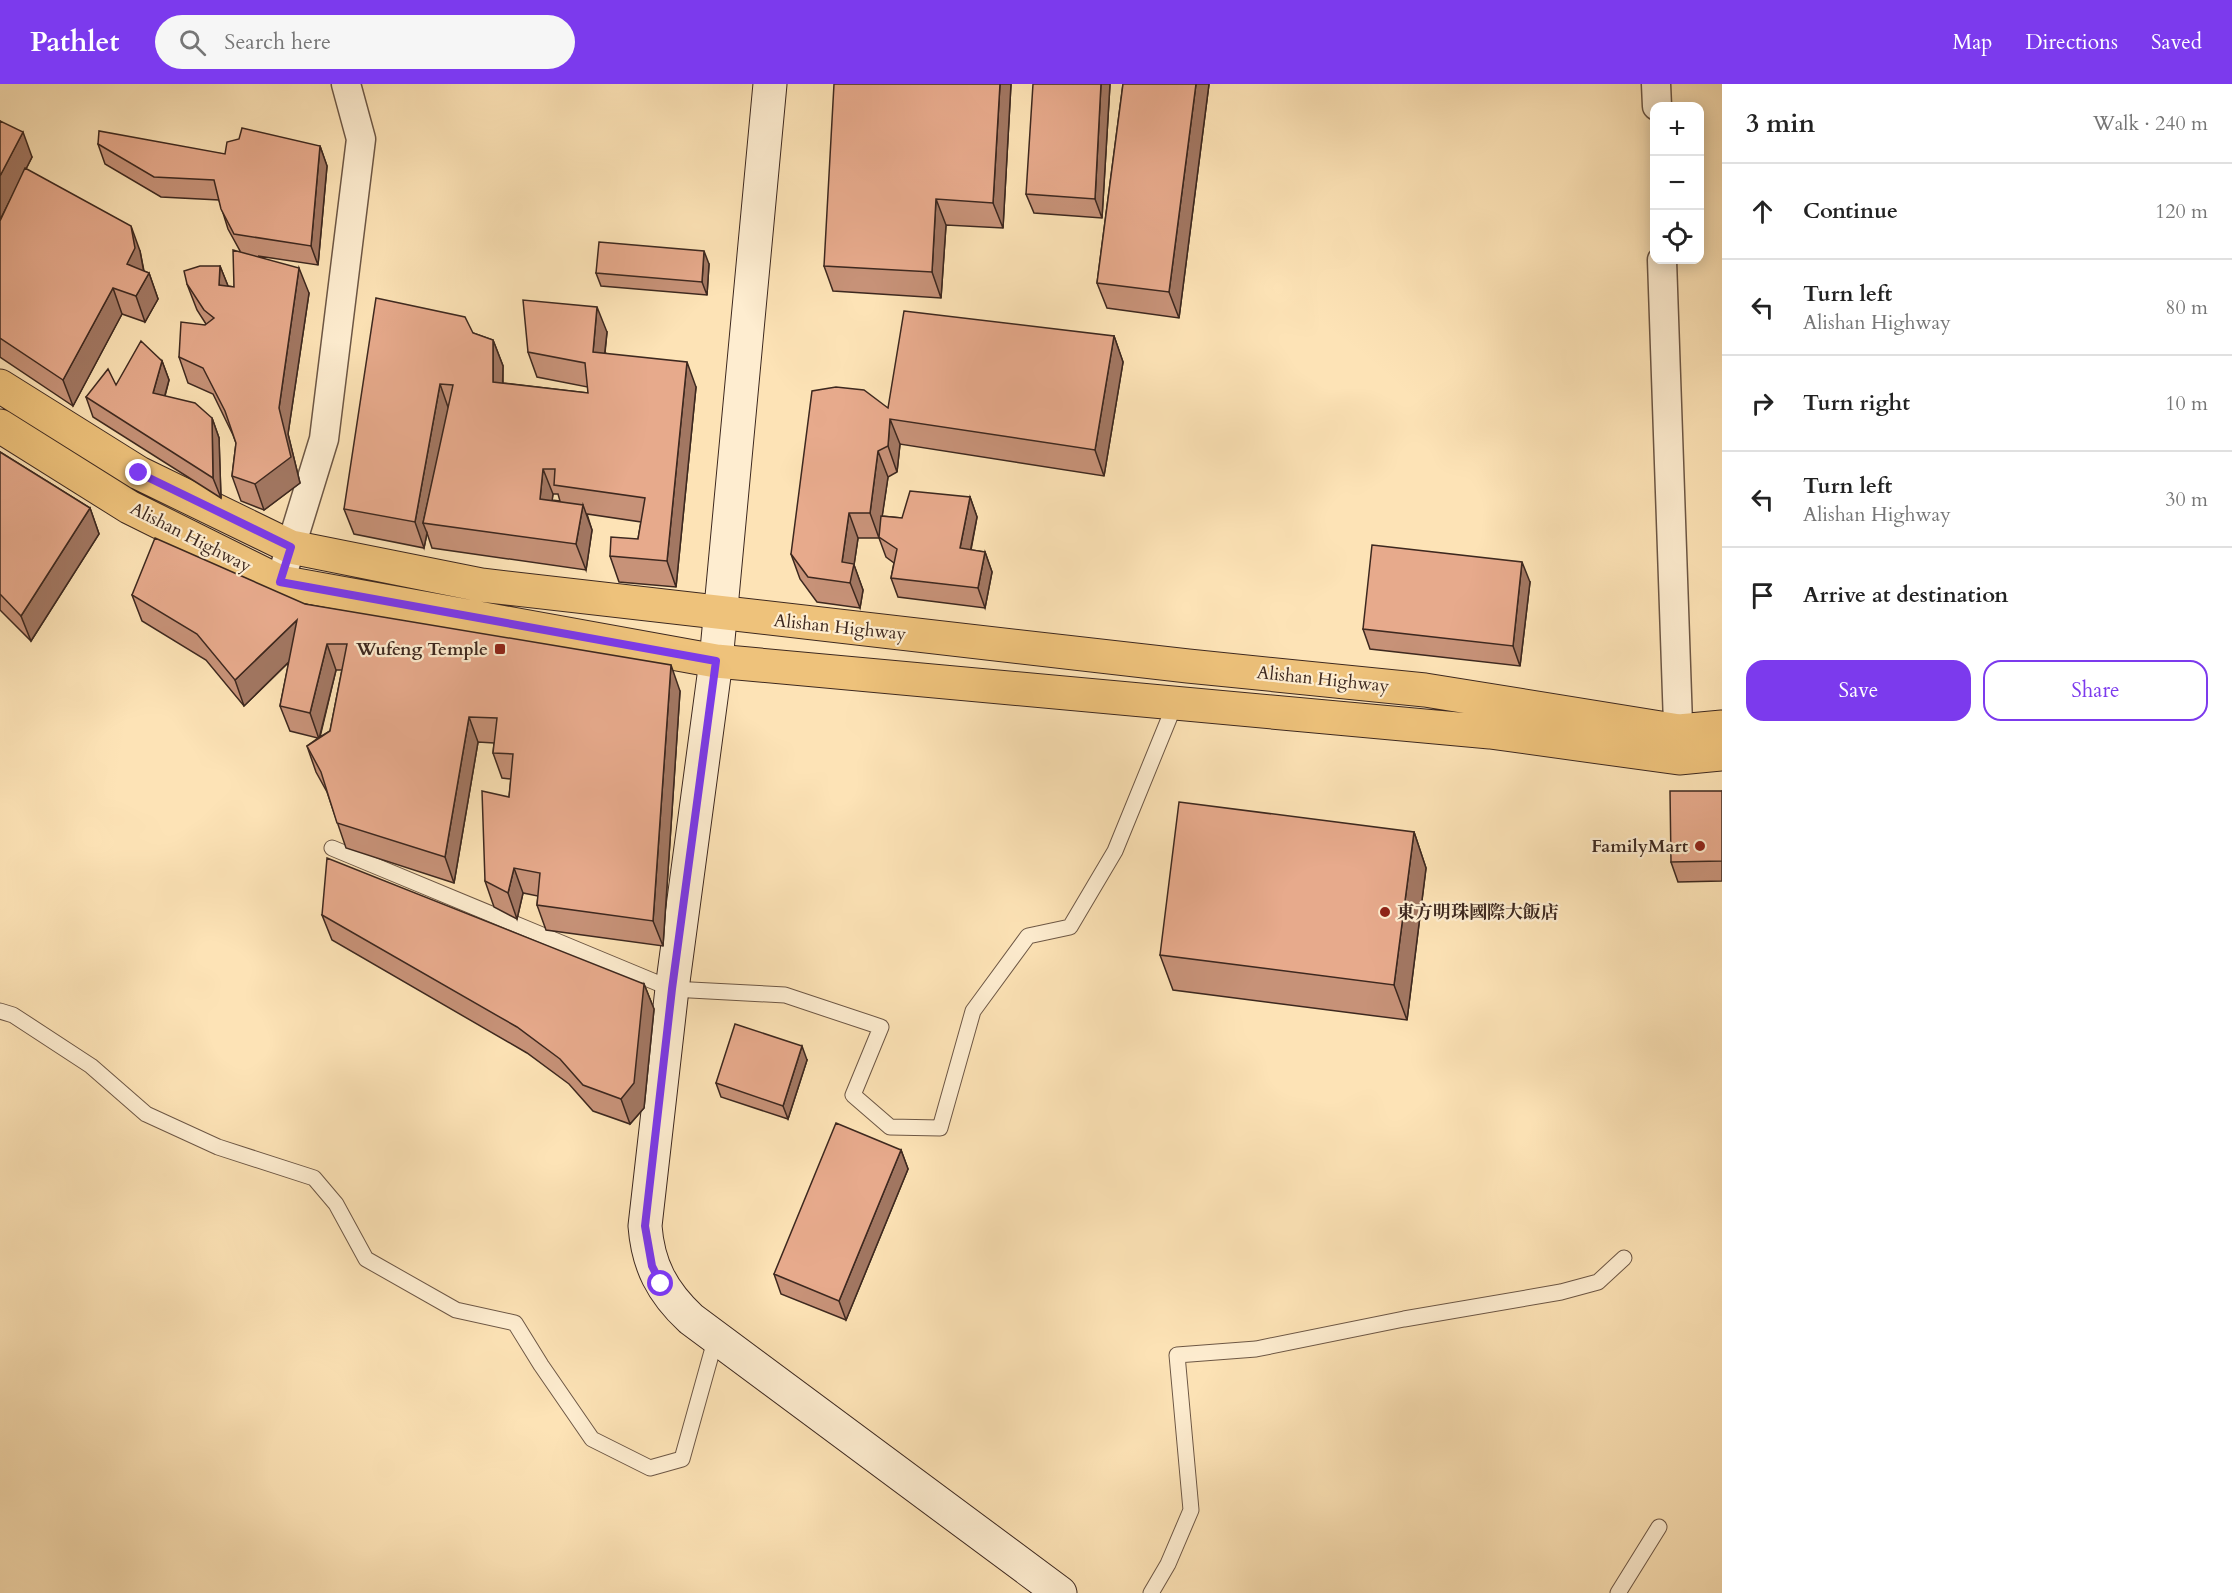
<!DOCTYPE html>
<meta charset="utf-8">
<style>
body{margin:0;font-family:Cardo,"Noto Serif TC",serif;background:#f6f6f6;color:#222}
.controls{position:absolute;right:18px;top:18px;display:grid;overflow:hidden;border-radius:12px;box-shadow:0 3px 15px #0003}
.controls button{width:54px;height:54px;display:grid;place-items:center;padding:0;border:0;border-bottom:2px solid #e0e0e0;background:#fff;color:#222;font:30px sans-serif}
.stop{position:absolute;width:18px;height:18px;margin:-14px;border:4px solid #7c3aed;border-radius:50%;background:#fff}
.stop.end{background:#7c3aed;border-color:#fff;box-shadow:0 2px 6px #0008}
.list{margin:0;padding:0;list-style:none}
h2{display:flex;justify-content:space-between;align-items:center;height:78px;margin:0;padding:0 24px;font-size:26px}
h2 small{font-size:20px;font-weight:400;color:#767676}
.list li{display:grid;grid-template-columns:39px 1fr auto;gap:18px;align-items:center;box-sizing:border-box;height:96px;padding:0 24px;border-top:2px solid #e0e0e0}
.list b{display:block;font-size:22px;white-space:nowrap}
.list p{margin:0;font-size:20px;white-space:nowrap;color:#767676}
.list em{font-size:20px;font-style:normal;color:#767676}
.actions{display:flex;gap:12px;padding:18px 24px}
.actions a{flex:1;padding:14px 0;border:2px solid #7c3aed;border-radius:18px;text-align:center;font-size:21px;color:#7c3aed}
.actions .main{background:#7c3aed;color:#fff}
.icon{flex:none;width:33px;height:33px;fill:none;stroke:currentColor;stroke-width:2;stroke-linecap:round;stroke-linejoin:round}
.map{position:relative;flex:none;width:1722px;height:1509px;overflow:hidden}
header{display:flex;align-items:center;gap:36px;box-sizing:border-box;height:84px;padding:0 30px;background:#7c3aed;color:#fff}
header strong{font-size:28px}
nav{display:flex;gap:33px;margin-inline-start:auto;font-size:21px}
.search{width:420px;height:54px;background:#f6f6f6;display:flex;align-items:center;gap:15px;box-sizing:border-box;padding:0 21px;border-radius:33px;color:#767676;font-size:22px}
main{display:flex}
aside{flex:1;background:#fff}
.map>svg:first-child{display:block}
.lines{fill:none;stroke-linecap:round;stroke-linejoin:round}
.lane-casing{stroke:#6d5745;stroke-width:17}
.street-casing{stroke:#6d5745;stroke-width:31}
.secondary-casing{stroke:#3d281f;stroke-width:35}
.primary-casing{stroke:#3d281f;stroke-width:35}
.lane{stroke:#feedd0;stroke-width:15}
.street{stroke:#feedd0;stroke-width:28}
.secondary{stroke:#feedd0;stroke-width:33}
.primary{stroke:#eec27b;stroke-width:33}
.wall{fill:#c79278;stroke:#3d281f;stroke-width:1.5;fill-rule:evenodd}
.shaded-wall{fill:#a27762;stroke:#3d281f;stroke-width:1.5}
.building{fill:#e7aa8c;stroke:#3d281f;stroke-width:1.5}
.route{stroke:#7c3aed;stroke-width:8}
.poi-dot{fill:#8f2418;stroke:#feedd0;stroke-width:2}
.labels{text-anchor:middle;stroke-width:4.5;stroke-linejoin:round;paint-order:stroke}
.street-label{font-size:18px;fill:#3d281f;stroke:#feedd0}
.poi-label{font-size:18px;font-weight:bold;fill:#3d281f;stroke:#feedd0;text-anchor:end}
</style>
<header>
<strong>Pathlet</strong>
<div class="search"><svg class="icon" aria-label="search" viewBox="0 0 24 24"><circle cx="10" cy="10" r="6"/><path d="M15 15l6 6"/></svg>Search here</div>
<nav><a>Map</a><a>Directions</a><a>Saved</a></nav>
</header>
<main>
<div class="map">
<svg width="1722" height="1509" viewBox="0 0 1722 1509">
<rect width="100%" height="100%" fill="#fde3b6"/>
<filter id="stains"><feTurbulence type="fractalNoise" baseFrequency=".00333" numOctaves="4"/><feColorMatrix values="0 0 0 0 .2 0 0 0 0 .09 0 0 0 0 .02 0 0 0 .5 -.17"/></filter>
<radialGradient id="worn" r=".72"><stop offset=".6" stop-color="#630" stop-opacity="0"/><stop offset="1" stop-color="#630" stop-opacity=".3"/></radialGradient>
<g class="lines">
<g class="lane-casing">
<path id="lane" d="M332,764L672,905L785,911L881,943L853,1011L890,1043L940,1044L973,927L1028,852L1070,843L1115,767L1175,620
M0,927L13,931L91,982L146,1030L218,1063L314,1094L336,1120L366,1175L456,1226L515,1239L541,1281L592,1355L650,1384L682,1375L716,1253
M1151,1509L1168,1480L1191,1426L1177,1271L1256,1265L1404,1235L1561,1208L1598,1198L1624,1174
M1618,1509L1659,1443"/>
</g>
<g class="street-casing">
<path id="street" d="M1656,0L1657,22
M1662,176L1679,669
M280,498L324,355L361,55L346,0"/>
</g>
<g class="secondary-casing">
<path id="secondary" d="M770,0L716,577L672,905L645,1142C648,1181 662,1208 691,1235L1060,1509"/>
</g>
<g class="primary-casing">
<path id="primary" d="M0,302L139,389L291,463L481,501L1188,582L1425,606L1679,647L1722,643
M0,342L129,423L280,498L716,577L1490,648L1679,674L1722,670"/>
</g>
<use href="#lane" class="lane"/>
<use href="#street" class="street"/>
<use href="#secondary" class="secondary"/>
<use href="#primary" class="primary"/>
</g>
<path class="wall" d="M1011,0L1003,144L946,141L941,214L833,207L824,182Z
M1110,0L1102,134L1034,129L1026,110Z
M1123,0H1209L1179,234L1107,224L1097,199Z
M0,37L32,73L26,85L140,167L144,187L149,189L158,215L145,238L122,230L73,322L0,273V137L11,114L0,136Z
M98,60L225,70L320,62L327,82L318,181L258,172L309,209L288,350L300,399L264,426L241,417L232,392L236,359L233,351L213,310L188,299L179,273L206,240L197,226L187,200L220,182L228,202L234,203L240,167L228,145L219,116L161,113L105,80Z
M709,180L707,211L601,202L596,189Z
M607,248L605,269L696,303L676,503L619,498L610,472L638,455L641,438L587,430L592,446L586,486L432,464L427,449L424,464L354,450L344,425L473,249L493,256L503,282V299L588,309V303L537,293L528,268ZM553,410H558L560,417L552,416Z
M1114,252L1123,278L1104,392L900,360L897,388L888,393L882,432L902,434L970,413L977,433L971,466L985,468L992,488L985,524L898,513L891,494L894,479L886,473L879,454H858L854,481L863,506L860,524L817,518L800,495L791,470L888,324Z
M162,277L169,296L165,312L212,334L219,354L221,414L93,333L86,313L116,301Z
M0,368L90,424L99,450L31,557L0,526Z
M1530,498L1520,582L1370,565L1363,545Z
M132,511L305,520L680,607L663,862L546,846L537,821L538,812L523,809L517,835L494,823L485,797L509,713L511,695L502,694L493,669L494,659L478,658L454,799L346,764L327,708L316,688L307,662L318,654L290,647L280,622L289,578L244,622L206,576L142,537ZM336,586H342L330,647L320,653Z
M1722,707V797L1678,798L1671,778Z
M1414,748L1426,784L1407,936L1173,906L1160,871Z
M322,831L644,900L654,925L644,1024L630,1040L593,1027L569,1000L527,969L332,856Z
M807,976L788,1035L721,1013L716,999Z
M901,1066L908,1085L846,1236L781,1210L774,1190Z"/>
<path class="shaded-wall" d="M1000,0H1011L1003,144L993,119Z
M1101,0H1110L1102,134L1095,115Z
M1196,0H1209L1179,234L1169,208Z
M23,48L32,73L0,136V92Z
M320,62L327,82L318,181L311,162Z
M936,115L946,141L941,214L932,188Z
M131,142L140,167L144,189L127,180Z
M704,167L709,180L707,211L702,198Z
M220,182L230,207L219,201Z
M299,184L309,209L288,350L300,399L264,426L255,400L279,324Z
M149,189L158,215L145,238L136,212Z
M113,204L122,230L73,322L63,296Z
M597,223L607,248L602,293L593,268Z
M1114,252L1123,278L1104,392L1095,366Z
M493,256L503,282L502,324L493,298Z
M162,277L169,296L160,329L153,309Z
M687,278L696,303L676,503L667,477Z
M440,300L449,326L423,439L427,449L424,464L415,438Z
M212,334L219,354L221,414L213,394Z
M890,335L900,360L897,388L888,362Z
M878,367L888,393L879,454L870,429Z
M543,385L553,410L549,440L540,415Z
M970,413L977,433L967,484L960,464Z
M583,421L592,446L586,486L576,460Z
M90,424L99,450L31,557L21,532Z
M849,429L858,454L854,481L863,506L860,524L842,478Z
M985,468L992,488L985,524L978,504Z
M1522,478L1530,498L1520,582L1513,562Z
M297,536L306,561L244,622L235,596Z
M327,560L336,586L319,655L310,629Z
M671,581L680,607L663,862L653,837Z
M469,633L478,658L454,799L445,773Z
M1414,748L1426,784L1407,936L1394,901Z
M514,784L523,809L517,835L508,809Z
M644,900L654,925L644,1024L630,1040L621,1015Z
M802,962L807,976L788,1035L783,1022Z
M901,1066L908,1085L846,1236L839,1217Z"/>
<path class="building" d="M834,0H1000L993,119L936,115L932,188L824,182Z
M1033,0H1101L1095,115L1026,110Z
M1123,0H1196L1169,208L1097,199Z
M0,37L23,48L0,92Z
M242,44L320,62L311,162L234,150L221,125L214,96L154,93L98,60L99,47L225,70L227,58L239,55Z
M25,84L131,142L135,164L127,180L149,189L136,212L113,204L63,296L0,254V137Z
M599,158L704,167L702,198L596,189Z
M233,166L299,184L279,324L291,373L255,400L232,392L236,359L225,327L203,284L179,273L181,238L205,241L214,234L204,226L187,200L184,187L200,182H220L219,201L234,203Z
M376,214L465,233L473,249L493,256V298L588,309L585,279L528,268L523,216L597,223L593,268L687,278L667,477L610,472L611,453L638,455L645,414L554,401L555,385H543L540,415L583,421L576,460L423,439L453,301L440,300L415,438L344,425Z
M904,227L1114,252L1095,366L890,335L888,362L878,367L870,429H849L842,478L854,480L850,499L808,493L791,470L812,307L836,303L864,306L888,324Z
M141,257L162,277L153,309L195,319L212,334L213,394L86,313L108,285L116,301Z
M0,368L90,424L21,532L0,510Z
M910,407L970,413L960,464L985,468L978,504L891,494L897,465L879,453L881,432L902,434Z
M155,454L305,520L671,581L653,837L537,821L540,789L514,784L508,809L485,797L482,707L509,713L513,670L493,669L497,634L469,633L445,773L337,739L321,688L307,662L330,647L347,560H327L310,629L280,622L297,536L235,596L197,550L132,511Z
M1372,461L1522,478L1513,562L1363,545Z
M1670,707H1722V777L1671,778Z
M1179,718L1414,748L1394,901L1160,871Z
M327,774L644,900L634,999L621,1015L583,1001L560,975L517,943L322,831Z
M735,940L802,962L783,1022L716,999Z
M836,1039L901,1066L839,1217L774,1190Z"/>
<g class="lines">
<path class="route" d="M139,389L291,463L280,498L716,577L672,905L645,1142L652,1182L661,1200"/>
</g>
<g class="poi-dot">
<rect x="494" y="559" width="12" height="12" rx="3"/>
<circle cx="1700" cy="762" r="6"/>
<circle cx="1385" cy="828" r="6"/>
</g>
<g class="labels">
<g class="street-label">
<text transform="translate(191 453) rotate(27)" y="6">Alishan Highway</text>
<text transform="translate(840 543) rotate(6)" y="6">Alishan Highway</text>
<text transform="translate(1323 595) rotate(6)" y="6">Alishan Highway</text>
</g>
<g class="poi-label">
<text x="488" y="571">Wufeng Temple</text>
<text x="1688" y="768">FamilyMart</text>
<text x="1397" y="834" text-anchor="start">東方明珠國際大飯店</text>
</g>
</g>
<rect width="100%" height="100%" filter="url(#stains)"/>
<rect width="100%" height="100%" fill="url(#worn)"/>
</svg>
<div class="controls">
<button>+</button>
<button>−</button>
<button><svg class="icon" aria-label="locate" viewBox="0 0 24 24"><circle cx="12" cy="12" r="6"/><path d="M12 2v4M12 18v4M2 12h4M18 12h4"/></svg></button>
</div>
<div class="stop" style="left:661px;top:1200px"></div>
<div class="stop end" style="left:139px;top:389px"></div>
</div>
<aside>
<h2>3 min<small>Walk · 240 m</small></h2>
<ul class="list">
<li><svg class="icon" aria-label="ahead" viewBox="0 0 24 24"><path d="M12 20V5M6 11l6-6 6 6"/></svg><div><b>Continue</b></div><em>120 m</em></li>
<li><svg class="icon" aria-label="left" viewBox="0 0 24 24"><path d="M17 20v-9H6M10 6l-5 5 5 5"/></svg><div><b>Turn left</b><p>Alishan Highway</p></div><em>80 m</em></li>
<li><svg class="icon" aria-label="right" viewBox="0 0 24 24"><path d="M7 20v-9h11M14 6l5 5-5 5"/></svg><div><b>Turn right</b></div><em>10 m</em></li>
<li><svg class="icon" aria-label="left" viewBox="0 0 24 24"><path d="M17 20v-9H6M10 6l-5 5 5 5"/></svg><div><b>Turn left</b><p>Alishan Highway</p></div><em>30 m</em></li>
<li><svg class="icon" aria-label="arrive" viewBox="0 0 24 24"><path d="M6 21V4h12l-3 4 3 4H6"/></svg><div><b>Arrive at destination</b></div></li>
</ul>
<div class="actions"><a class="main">Save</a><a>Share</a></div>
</aside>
</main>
